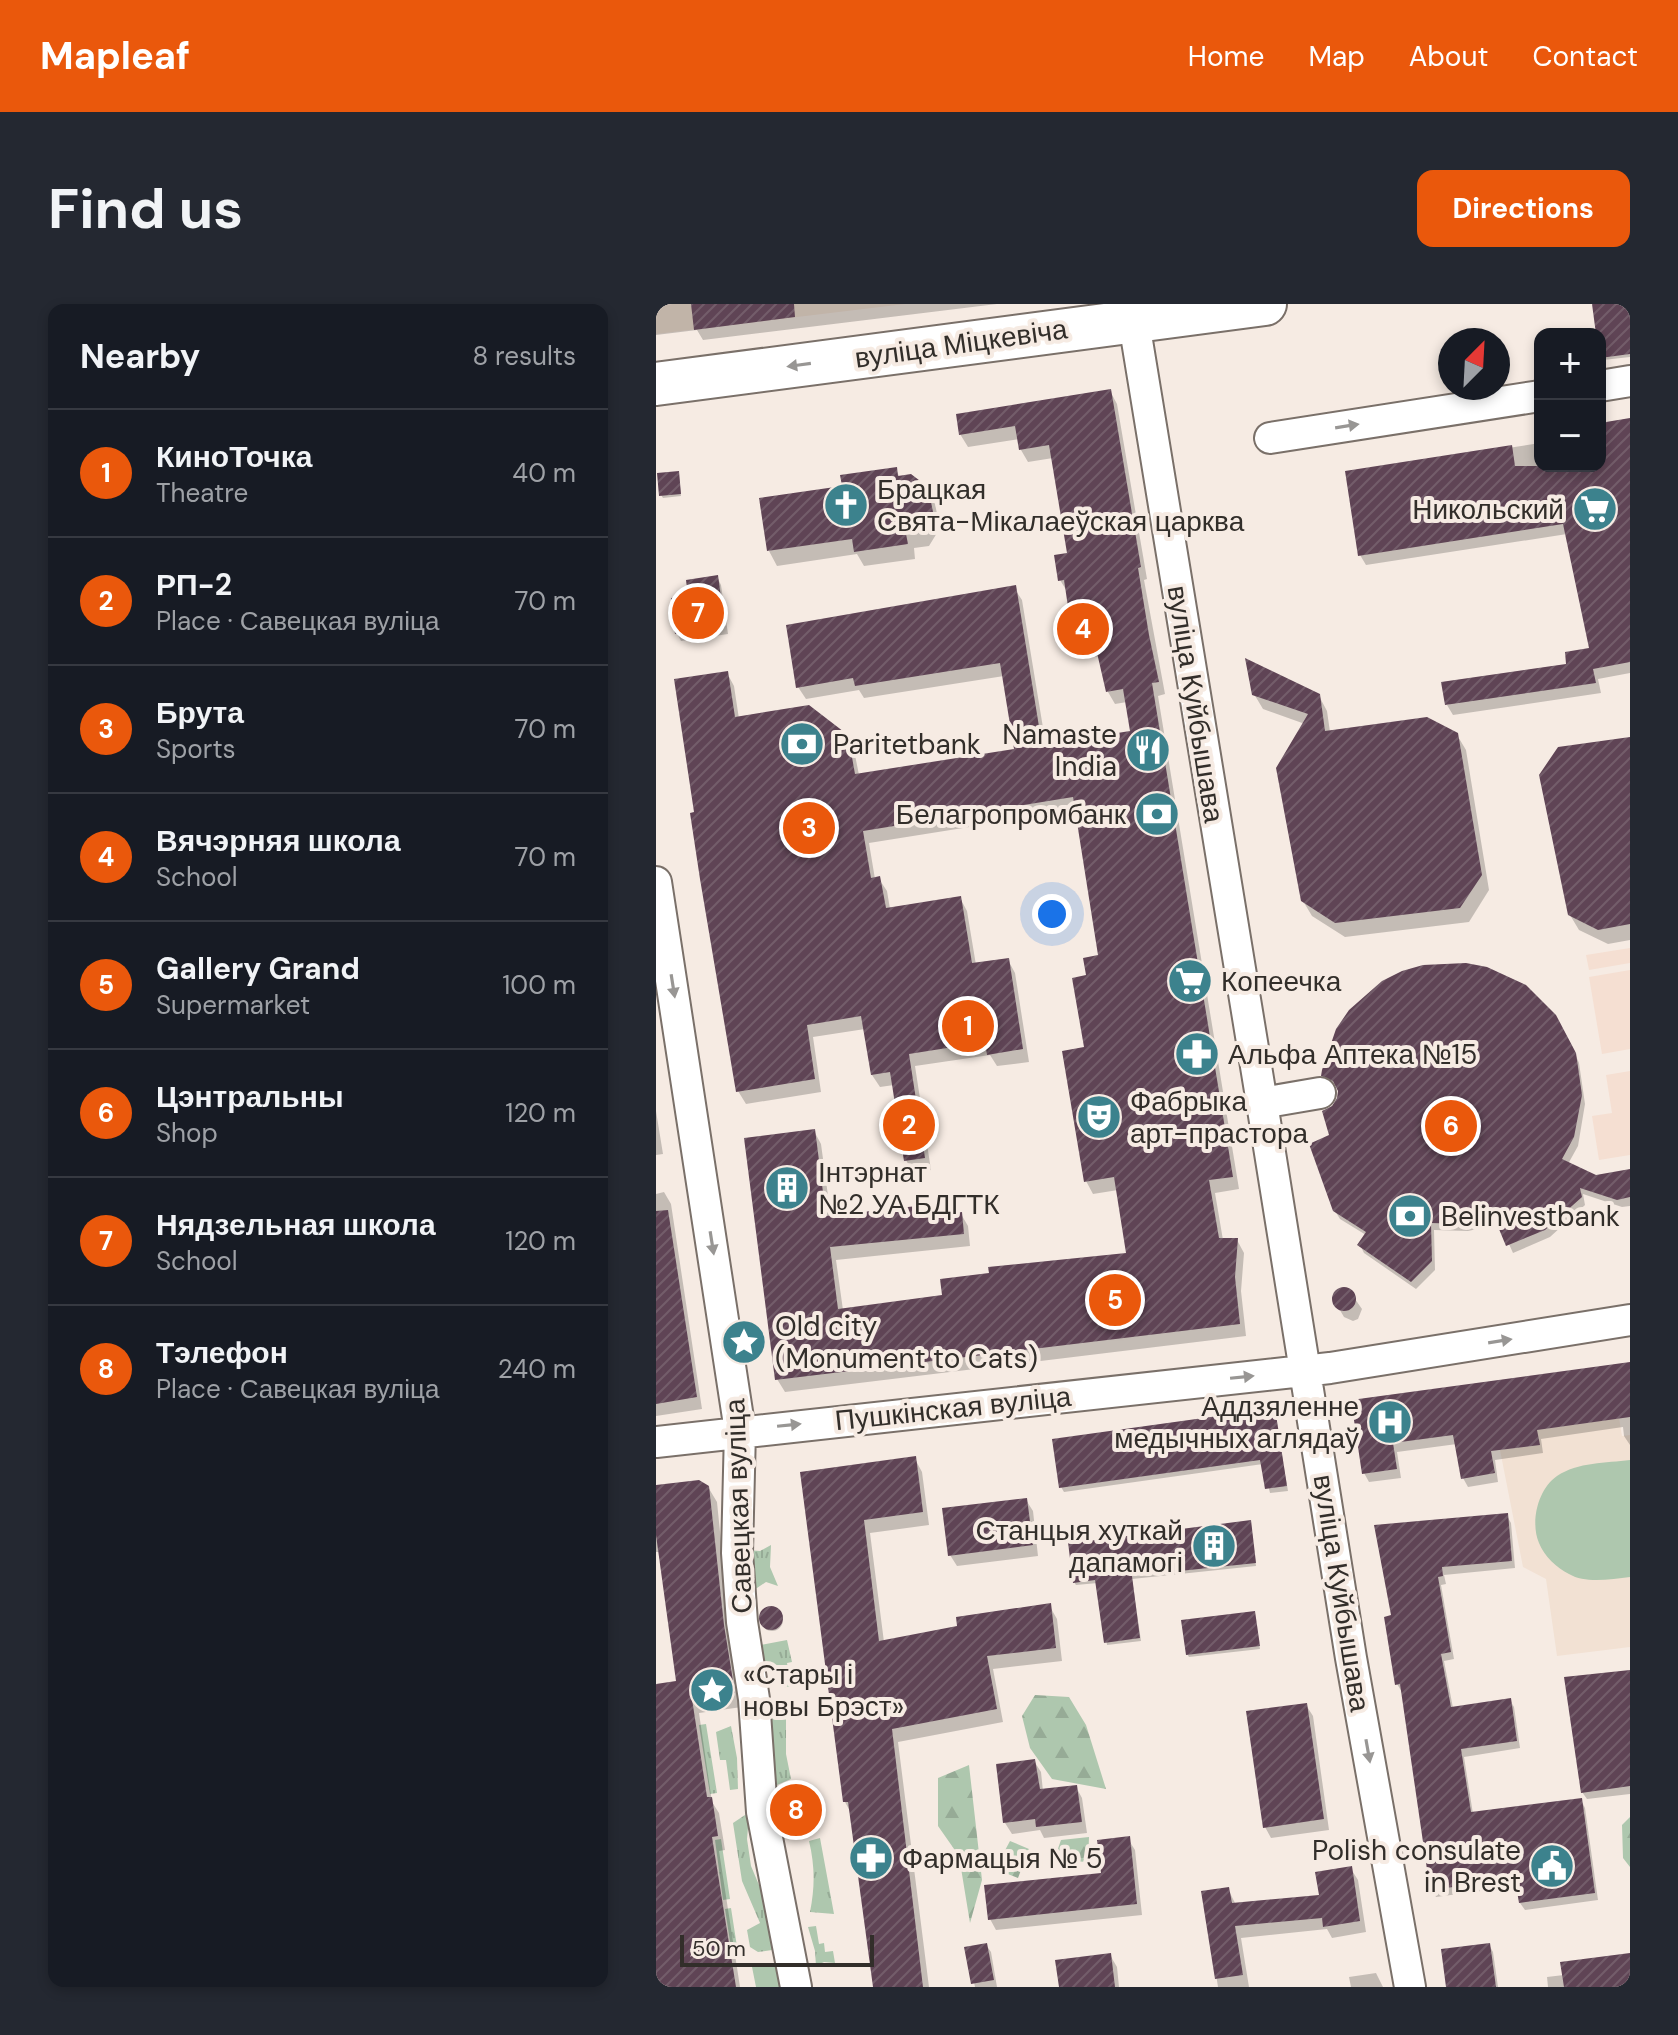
<!DOCTYPE html>
<meta charset="utf-8">
<style>
body{margin:0;font-family:"DM Sans",sans-serif;background:#242831;color:#f1f3f6}
.controls{position:absolute;right:24px;top:24px;display:grid;overflow:hidden;border-radius:16px;box-shadow:0 4px 12px #0003}
.controls button{width:72px;height:72px;display:grid;place-items:center;padding:0;border:0;border-bottom:2px solid #363941;background:#171b24;color:#f1f3f6;font:40px sans-serif}
.compass{position:absolute;left:782px;top:24px;width:72px;height:72px;border-radius:50%;background:#171b24;box-shadow:0 4px 12px #0003;rotate:24deg}
.scale{position:absolute;left:24px;bottom:20px;width:194px;box-sizing:border-box;padding-left:8px;border:4px solid #322e2a;border-top:0;font-size:22px;line-height:28px;white-space:nowrap;color:#322e2a;-webkit-text-stroke:6px #f6ebe3;paint-order:stroke}
.you{position:absolute;left:396px;top:610px;width:28px;height:28px;margin:-20px;border:6px solid #fff;border-radius:50%;background:#1a73e8;box-shadow:0 0 0 12px #1a73e833}
.badge{display:grid;place-items:center;width:52px;height:52px;border-radius:50%;background:#ea580c;color:#fff;font-size:26px;font-weight:700}
.pin{position:absolute;translate:-50% -50%;border:4px solid #fff;box-shadow:0 2px 8px #0006}
.list{margin:0;padding:0;list-style:none}
h2{display:flex;justify-content:space-between;align-items:center;height:104px;margin:0;padding:0 32px;font-size:34px}
h2 small{font-size:26px;font-weight:400;color:#9ea1a6}
.list li{display:grid;grid-template-columns:52px 1fr auto;gap:24px;align-items:center;box-sizing:border-box;height:128px;padding:0 32px;border-top:2px solid #363941}
.list b{display:block;font-size:30px;white-space:nowrap}
.list p{margin:0;font-size:26px;white-space:nowrap;color:#9ea1a6}
.list em{font-size:26px;font-style:normal;color:#9ea1a6}
.map{position:relative;flex:none;width:974px;height:1683px;overflow:hidden;border-radius:16px}
header{display:flex;align-items:center;gap:48px;box-sizing:border-box;height:112px;padding:0 40px;background:#ea580c;color:#fff}
header strong{font-size:38px}
nav{display:flex;gap:44px;margin-inline-start:auto;font-size:28px}
.intro{display:flex;align-items:center;justify-content:space-between;box-sizing:border-box;height:192px;padding:0 48px}
h1{margin:0;font-size:56px}
.button{padding:20px 36px;border-radius:16px;background:#ea580c;color:#fff;font-size:28px;font-weight:700}
main{display:flex;gap:48px;padding:0 48px}
aside{flex:1;background:#171b24;border-radius:16px;box-shadow:0 4px 12px #0003}
.map>svg:first-child{display:block}
.commercial{fill:#f5dfd2}
.built{fill:#f2e1d3}
.grass{fill:url(#grass-tufts)}
.forest{fill:url(#forest-firs)}
.park{fill:#aec7ae}
.shadow{fill:#0003}
.building{fill:url(#building-hatch)}
.lines{fill:none;stroke-linecap:round;stroke-linejoin:round}
.street-casing{stroke:#7a7069;stroke-width:34}
.secondary-casing{stroke:#7a7069;stroke-width:46}
.street{stroke:#fff;stroke-width:30}
.secondary{stroke:#fff;stroke-width:42}
.oneway{fill:#989694}
.labels{text-anchor:middle;stroke-width:8;stroke-linejoin:round;paint-order:stroke}
.street-label{font-size:28px;fill:#322e2a;stroke:#f6ebe3}
.poi-label{font-size:28px;fill:#322e2a;stroke:#f6ebe3;text-anchor:start}
</style>
<header>
<strong>Mapleaf</strong>
<nav><a>Home</a><a>Map</a><a>About</a><a>Contact</a></nav>
</header>
<div class="intro"><h1>Find us</h1><a class="button">Directions</a></div>
<main>
<aside>
<h2>Nearby<small>8 results</small></h2>
<ul class="list">
<li><span class="badge">1</span><div><b>КиноТочка</b><p>Theatre</p></div><em>40 m</em></li>
<li><span class="badge">2</span><div><b>РП-2</b><p>Place · Савецкая вуліца</p></div><em>70 m</em></li>
<li><span class="badge">3</span><div><b>Брута</b><p>Sports</p></div><em>70 m</em></li>
<li><span class="badge">4</span><div><b>Вячэрняя школа</b><p>School</p></div><em>70 m</em></li>
<li><span class="badge">5</span><div><b>Gallery Grand</b><p>Supermarket</p></div><em>100 m</em></li>
<li><span class="badge">6</span><div><b>Цэнтральны</b><p>Shop</p></div><em>120 m</em></li>
<li><span class="badge">7</span><div><b>Нядзельная школа</b><p>School</p></div><em>120 m</em></li>
<li><span class="badge">8</span><div><b>Тэлефон</b><p>Place · Савецкая вуліца</p></div><em>240 m</em></li>
</ul>
</aside>
<div class="map">
<svg width="974" height="1683" viewBox="0 0 974 1683">
<defs>
<pattern id="grass-tufts" width="24" height="20" patternUnits="userSpaceOnUse" patternTransform="scale(2)"><rect width="24" height="20" fill="#aec7ae"/><path d="M3 7l-1-3M5 7V3M7 7l1-3M15 17l-1-3M17 17v-4M19 17l1-3" fill="none" stroke="#96ab96"/></pattern>
<pattern id="forest-firs" width="22" height="20" patternUnits="userSpaceOnUse" patternTransform="scale(2)"><rect width="22" height="20" fill="#aec7ae"/><path d="M5 1l3.5 6h-7zM16 11l3.5 6h-7z" fill="#96ab96"/></pattern>
<pattern id="building-hatch" width="6" height="6" patternUnits="userSpaceOnUse" patternTransform="scale(2)"><rect width="6" height="6" fill="#5f4455"/><path d="M-1 1l2-2M0 6l6-6M5 7l2-2" fill="none" stroke="#735d6a"/></pattern>
</defs>
<rect width="100%" height="100%" fill="#f6ebe3"/>
<path class="commercial" d="M974,644V659L933,666L930,651Z
M974,666V745L946,750L933,673Z
M974,767V851L943,856L936,812L956,809L950,771Z"/>
<path class="built" d="M0,0H249L0,30Z
M963,1114L966,1132L974,1131V1343L901,1352L890,1275L867,1263L844,1146L883,1141L881,1126Z"/>
<path class="grass" d="M115,1241L114,1263L122,1282L110,1278L98,1286L99,1265L91,1246L104,1247Z
M131,1336L136,1358L131,1359L135,1382L125,1384L122,1364L109,1366L104,1341Z
M130,1396V1450L135,1475L121,1481L119,1469H114L112,1397Z
M50,1420L61,1489L54,1490L43,1421Z
M75,1422L81,1454L82,1485L74,1486L70,1456H64L60,1428Z
M89,1511L93,1513L91,1535L95,1562L113,1605L123,1645L102,1648L94,1643L91,1626L104,1619L86,1577L77,1519Z
M164,1534L178,1610L154,1608C159,1583 159,1562 153,1537Z
M65,1535L74,1595L67,1596L59,1536Z
M75,1604L82,1649L76,1650L69,1605Z
M160,1622L163,1640L168,1639L169,1648L177,1647L179,1659L168,1658L160,1662L159,1647L152,1623Z
M126,1658L130,1683H100L96,1663Z"/>
<path class="forest" d="M379,1391L413,1393L430,1421L450,1485L396,1475L374,1444L366,1412Z
M313,1461L326,1576L314,1619L303,1552L282,1522V1474Z
M974,1513V1563L967,1554L966,1521Z
M433,1533L432,1558L398,1556L405,1536Z
M354,1537L373,1545L362,1574L339,1565Z"/>
<path class="park" d="M974,1156V1273C955,1275 930,1280 913,1270C901,1264 888,1252 883,1239C874,1218 882,1185 901,1172C922,1158 950,1159 974,1156Z"/>
<path class="shadow" d="M0,0H341L47,36L41,26L0,31Z
M938,0H974V53L947,56Z
M454,87L461,100L491,275L488,276L509,390L502,392L583,885L559,889L567,936H581L588,949L585,987L590,1032L129,1088L121,1075L158,827L165,840L175,914L260,905L266,914L305,910L312,922L314,942L180,956L187,1006L288,992L473,950L462,886L437,890L430,877L432,673L445,653L421,506L213,539L219,575H223L231,587L234,605L304,594L311,607L320,661L352,656L359,669L373,758L341,762L334,751L259,762L275,866L257,869L250,856L238,781L224,783L216,771L209,725L157,733L165,788L90,800L82,787L40,510L71,369L78,382L83,415L191,432L198,446L203,471L360,447L348,372L208,394L203,386L150,395L142,383L358,284L366,296L390,442L476,428L471,398L459,400L452,388L444,352L427,355L420,342L412,289L404,276L413,250L397,154L372,158L365,146L363,135L312,143L304,130Z
M974,116V369L942,375L945,389L797,411L791,401L913,361L936,345L911,230L710,261L704,251L691,169L884,139V162H944V121Z
M240,166L244,174L270,184L279,200L284,224L273,242L258,244L259,255L208,262L201,250L121,262L113,247L188,183Z
M23,173L25,192L7,194L5,191Z
M61,273L65,281L72,330L25,337L21,329L34,293Z
M598,390L663,392L671,407L674,428L801,431L810,446L833,586L813,618L689,633L656,612L647,597L649,420L607,405Z
M974,435V636L952,640L923,626L914,611Z
M915,740L923,759L929,800L922,842L912,860L939,873L974,867V902L966,903L927,890L929,901L894,933L857,949L844,920L812,927L778,926L779,966L760,985L708,949L704,941L710,931L684,915L679,907L675,832L677,804L683,795V784L672,779L667,771Z
M0,807L7,850L0,851Z
M8,888L15,900L46,1105L0,1112V890Z
M687,985H692L706,1005L702,1015L697,1017L688,1013L678,996L679,991Z
M974,1059V1141L968,1132L967,1123L885,1135L887,1149L839,1156L842,1178L812,1183L807,1174L801,1140L741,1148L745,1174L713,1178L708,1169L698,1097Z
M618,1106L632,1187L614,1189L607,1160L408,1188L405,1183Z
M259,1155L266,1168L273,1221L214,1229L228,1338L303,1324L393,1301L401,1315L406,1357L337,1365L347,1418L242,1438L273,1683H219L196,1511L189,1498L146,1169Z
M0,1183H52L61,1198L75,1337L86,1403L43,1409L56,1498L63,1509L69,1546L63,1547L84,1683H0V1382L22,1379L4,1248H0Z
M370,1196L377,1207L382,1252L301,1262L294,1251Z
M851,1212L855,1219L859,1264L788,1271L790,1280L785,1281L798,1355L788,1357L797,1404L854,1396L858,1403L864,1444L808,1453L817,1510L925,1496L929,1504L942,1596L869,1606L864,1599L862,1582L780,1593L776,1585L746,1388L741,1380L737,1313L720,1223Z
M595,1221L600,1262L476,1275L485,1337L451,1341L442,1279L420,1281L418,1278L430,1230L433,1239Z
M105 1316a11 11 0 1 1 22 0a11 11 0 1 1-22 0Z
M598,1310L604,1345L533,1353L531,1350Z
M974,1368V1490L931,1495L926,1488Z
M650,1401L657,1412L673,1526L615,1534L609,1523Z
M378,1457L385,1468L387,1487L420,1483L426,1494L431,1529L388,1534L384,1526L356,1530L349,1519Z
M472,1535L479,1546L486,1611L340,1626L334,1615L447,1571Z
M695,1565L702,1576L710,1628L676,1634L671,1625L585,1634L593,1683H562L547,1589L572,1585L580,1601L665,1593Z
M330,1641L335,1648L341,1683H319L311,1645Z
M833,1641L837,1648L842,1683H792Z
M454,1651L461,1663L463,1683H405Z
M974,1651V1683H892L891,1673L908,1671Z
M720,1669L727,1683H695L693,1673Z"/>
<path class="building" d="M35,0H138L139,13L38,26Z
M936,0H974V50L944,54V30H940Z
M455,85L485,263L482,264L493,331L503,378L496,379L577,873L553,876L563,934H582L579,973L584,1020L119,1076L88,834L159,825L170,912L261,902L262,912L306,908L308,930L174,943L182,1005L286,991L284,975L333,969L332,963L470,949L458,873L428,878L406,747L428,743L416,674L430,671L427,654L442,651L417,493L207,527L215,574L224,572L230,604L305,592L316,659L353,654L367,745L331,751L329,738L253,750L269,854L248,857L234,768L215,771L205,712L151,721L159,775L80,788L44,575L34,509L38,508L18,375L72,367L79,413L153,401L192,431L199,470L358,445L344,359L199,382L197,374L140,384L130,321L360,281L386,441L474,427L467,385L450,388L439,340L418,343L408,276L402,277L398,251L411,249L393,141L363,146L359,122L303,131L300,110Z
M974,114V358L937,365L940,379L789,401L785,378L910,360L909,348L933,344L907,220L702,252L689,167L856,141L859,162H944V119Z
M241,163L242,172L255,170L272,183L277,208L265,227L250,230L252,240L198,248L196,235L111,247L103,194L186,182L184,171Z
M23,167L25,190L3,192L1,169Z
M62,271L69,323L19,330L15,294L32,292L30,276Z
M589,354L664,390L669,427L771,413L802,429L826,571L804,604L679,619L645,597L620,464L652,410L596,391Z
M974,433V620L942,626L912,611L883,471L902,443Z
M810,659L831,663L870,681L900,711L920,749L926,791L918,833L906,855L940,871L974,865V893L961,896L924,884L926,893L889,926L850,942L838,913L807,920L775,919L776,957L755,978L701,941L710,928L677,907L653,840L673,831L666,807L676,802L681,794L682,787L677,777L665,772L666,766L680,725L693,706L726,677L746,667L767,661Z
M12,906L41,1093L0,1100V907Z
M676 995a12 12 0 1 1 24 0a12 12 0 1 1-24 0Z
M974,1058V1113L881,1126L884,1141L835,1147L839,1169L805,1175L797,1131L737,1139L741,1165L706,1170L695,1096Z
M619,1104L631,1182L609,1185L604,1156L403,1184L396,1135Z
M260,1152L267,1208L208,1216L223,1337L301,1322L300,1313L395,1299L400,1344L331,1352L341,1405L236,1425L267,1683H217L192,1498H187L144,1168Z
M43,1176L53,1182L68,1321L79,1389L36,1395L51,1493H56L62,1532L56,1533L80,1683H0V1380L20,1377L0,1231V1181Z
M371,1194L377,1241L292,1252L286,1204Z
M852,1209L856,1257L786,1263L787,1272L782,1273L795,1348L785,1350L795,1403L855,1394L861,1437L805,1445L815,1508L926,1494L939,1589L863,1599L859,1575L774,1586L744,1380L739,1381L728,1313L735,1311L718,1221Z
M595,1216L600,1259L476,1272L484,1334L448,1339L439,1276L417,1279L411,1230L432,1228V1237Z
M103 1314a12 12 0 1 1 24 0a12 12 0 1 1-24 0Z
M599,1307L604,1342L530,1351L525,1316Z
M974,1366V1482L925,1489L908,1373Z
M651,1399L668,1515L607,1524L590,1407Z
M379,1455L384,1485L421,1481L426,1518L380,1523L379,1515L347,1519L340,1460Z
M474,1532L481,1600L332,1616L328,1581L445,1569L441,1536Z
M696,1562L704,1617L667,1623L666,1614L579,1622L587,1671L559,1675L545,1587L573,1583L576,1599L663,1591L659,1568Z
M331,1639L338,1676L315,1680L308,1643Z
M834,1639L840,1683H790L785,1645Z
M455,1649L459,1683H403L399,1656Z
M974,1649V1683H908L904,1658Z"/>
<g class="lines">
<g class="street-casing">
<path id="street" d="M475,0L606,799
M944,82L974,77
M614,134L884,92
M0,578L84,1127L81,1249L86,1318L98,1395L106,1508L140,1683
M664,789L606,799L695,1354L754,1683
M0,1138L674,1064L974,1016"/>
</g>
<g class="secondary-casing">
<path id="secondary" d="M0,80L609,0"/>
</g>
<use href="#street" class="street"/>
<use href="#secondary" class="secondary"/>
</g>
<defs><path id="oneway-solid" d="M-6-.8H1V-3.2L6.5 0L1 3.2V.8H-6Z" transform="scale(2)"/></defs>
<g class="oneway">
<use href="#oneway-solid" transform="translate(143 61) rotate(172)"/>
<use href="#oneway-solid" transform="translate(691 122) rotate(-9)"/>
<use href="#oneway-solid" transform="translate(17 682) rotate(81)"/>
<use href="#oneway-solid" transform="translate(56 939) rotate(81)"/>
<use href="#oneway-solid" transform="translate(844 1037) rotate(-9)"/>
<use href="#oneway-solid" transform="translate(586 1073) rotate(-6)"/>
<use href="#oneway-solid" transform="translate(133 1121) rotate(-6)"/>
<use href="#oneway-solid" transform="translate(712 1447) rotate(80)"/>
</g>
<defs>
<g id="church-disc" transform="scale(2.3)"><circle r="9.5" fill="#3c828d" stroke="#f6ebe3"/><path d="M-1.2-6h2.4v3.5h3.3v2.4h-3.3V6h-2.4V-.1h-3.3v-2.4h3.3Z" fill="#fff"/></g>
<g id="supermarket-disc" transform="scale(2.3)"><circle r="9.5" fill="#3c828d" stroke="#f6ebe3"/><path d="M-6-5.5h2.5l.6 2H6L4.5 2H-2.5L-4.4-4H-6ZM-1.5 3.2a1.3 1.3 0 1 0 .1 0ZM3 3.2a1.3 1.3 0 1 0 .1 0Z" fill="#fff"/></g>
<g id="bank-disc" transform="scale(2.3)"><circle r="9.5" fill="#3c828d" stroke="#f6ebe3"/><path d="M-6-4H6V4H-6ZM0-2.3a2.3 2.3 0 1 0 0 4.6a2.3 2.3 0 1 0 0-4.6Z" fill="#fff"/></g>
<g id="restaurant-disc" transform="scale(2.3)"><circle r="9.5" fill="#3c828d" stroke="#f6ebe3"/><path d="M-5-6h1v4h1v-4h1v4h1v-4h1v5L-1.5 .5V6h-2V.5L-5-1ZM5-6V6H3V1.5H1.5Q1.5-4 5-6Z" fill="#fff"/></g>
<g id="pharmacy-disc" transform="scale(2.3)"><circle r="9.5" fill="#3c828d" stroke="#f6ebe3"/><path d="M-2-6h4v4h4v4h-4v4h-4v-4h-4v-4h4Z" fill="#fff"/></g>
<g id="theatre-disc" transform="scale(2.3)"><circle r="9.5" fill="#3c828d" stroke="#f6ebe3"/><path d="M-5-5.5Q0-4 5-5.5V0Q5 5 0 6Q-5 5-5 0ZM-3.3-2.5H-1v1.5H-3.3ZM1-2.5H3.3v1.5H1ZM-2.8 1Q0 5.5 2.8 1Z" fill="#fff"/></g>
<g id="building-disc" transform="scale(2.3)"><circle r="9.5" fill="#3c828d" stroke="#f6ebe3"/><path d="M-4-6H4V6H1V3H-1V6H-4ZM-2.5-4.3h1.7v1.8h-1.7ZM.8-4.3h1.7v1.8H.8ZM-2.5-1h1.7V.8h-1.7ZM.8-1h1.7V.8H.8Z" fill="#fff"/></g>
<g id="sight-disc" transform="scale(2.3)"><circle r="9.5" fill="#3c828d" stroke="#f6ebe3"/><path d="M0-6L1.8-2.2L6-1.7L2.9 1.2L3.7 5.4L0 3.3L-3.7 5.4L-2.9 1.2L-6-1.7L-1.8-2.2Z" fill="#fff"/></g>
<g id="hospital-disc" transform="scale(2.3)"><circle r="9.5" fill="#3c828d" stroke="#f6ebe3"/><path d="M-5-5h3v3.5h4V-5h3V5h-3V1.5h-4V5h-3Z" fill="#fff"/></g>
<g id="civic-disc" transform="scale(2.3)"><circle r="9.5" fill="#3c828d" stroke="#f6ebe3"/><path d="M-.6-6.5H3V-4.5H.6V-3L4-1V1h2V6H-6V1h2V-1L-.6-3ZM-1.2 2.5V6h2.4V2.5Z" fill="#fff"/></g>
</defs>
<g fill-rule="evenodd">
<use href="#church-disc" x="190" y="201"/>
<use href="#supermarket-disc" x="939" y="205"/>
<use href="#bank-disc" x="146" y="440"/>
<use href="#restaurant-disc" x="492" y="446"/>
<use href="#bank-disc" x="501" y="510"/>
<use href="#supermarket-disc" x="534" y="677"/>
<use href="#pharmacy-disc" x="541" y="750"/>
<use href="#theatre-disc" x="443" y="813"/>
<use href="#building-disc" x="131" y="884"/>
<use href="#bank-disc" x="754" y="912"/>
<use href="#sight-disc" x="88" y="1038"/>
<use href="#hospital-disc" x="734" y="1118"/>
<use href="#building-disc" x="558" y="1242"/>
<use href="#sight-disc" x="56" y="1386"/>
<use href="#pharmacy-disc" x="215" y="1554"/>
<use href="#civic-disc" x="896" y="1562"/>
</g>
<g class="labels">
<g class="street-label">
<text transform="translate(305 39) rotate(-8)" y="10">вуліца Міцкевіча</text>
<text transform="translate(540 400) rotate(81)" y="10">вуліца Куйбышава</text>
<text transform="translate(297 1104) rotate(-6)" y="10">Пушкінская вуліца</text>
<text transform="translate(82 1202) rotate(-92)" y="10">Савецкая вуліца</text>
<text transform="translate(686 1289) rotate(81)" y="10">вуліца Куйбышава</text>
</g>
<g class="poi-label">
<text x="221" y="195">Брацкая<tspan x="221" dy="32">Свята-Мікалаеўская царква</tspan></text>
<text x="908" y="215" text-anchor="end">Никольский</text>
<text x="461" y="440" text-anchor="end">Namaste<tspan x="461" dy="32">India</tspan></text>
<text x="177" y="450">Paritetbank</text>
<text x="470" y="520" text-anchor="end">Белагропромбанк</text>
<text x="565" y="687">Копеечка</text>
<text x="572" y="760">Альфа Аптека №15</text>
<text x="474" y="807">Фабрыка<tspan x="474" dy="32">арт-прастора</tspan></text>
<text x="162" y="878">Інтэрнат<tspan x="162" dy="32">№2 УА БДГТК</tspan></text>
<text x="785" y="922">Belinvestbank</text>
<text x="119" y="1032">Old city<tspan x="119" dy="32">(Monument to Cats)</tspan></text>
<text x="703" y="1112" text-anchor="end">Аддзяленне<tspan x="703" dy="32">медычных аглядаў</tspan></text>
<text x="527" y="1236" text-anchor="end">Станцыя хуткай<tspan x="527" dy="32">дапамогі</tspan></text>
<text x="87" y="1380">«Стары і<tspan x="87" dy="32">новы Брэст»</tspan></text>
<text x="865" y="1556" text-anchor="end">Polish consulate<tspan x="865" dy="32">in Brest</tspan></text>
<text x="246" y="1564">Фармацыя № 5</text>
</g>
</g>
</svg>
<div class="controls">
<button>+</button>
<button>−</button>
</div>
<svg class="compass" viewBox="-18 -18 36 36"><path d="M0-13l5 13h-10z" fill="#e53935"/><path d="M0 13l5-13h-10z" fill="#9ea1a6"/></svg>
<div class="scale">50 m</div>
<div class="you"></div>
<div class="pin badge" style="left:312px;top:722px">1</div>
<div class="pin badge" style="left:253px;top:821px">2</div>
<div class="pin badge" style="left:153px;top:524px">3</div>
<div class="pin badge" style="left:427px;top:325px">4</div>
<div class="pin badge" style="left:459px;top:996px">5</div>
<div class="pin badge" style="left:795px;top:822px">6</div>
<div class="pin badge" style="left:42px;top:309px">7</div>
<div class="pin badge" style="left:140px;top:1506px">8</div>
</div>
</main>
